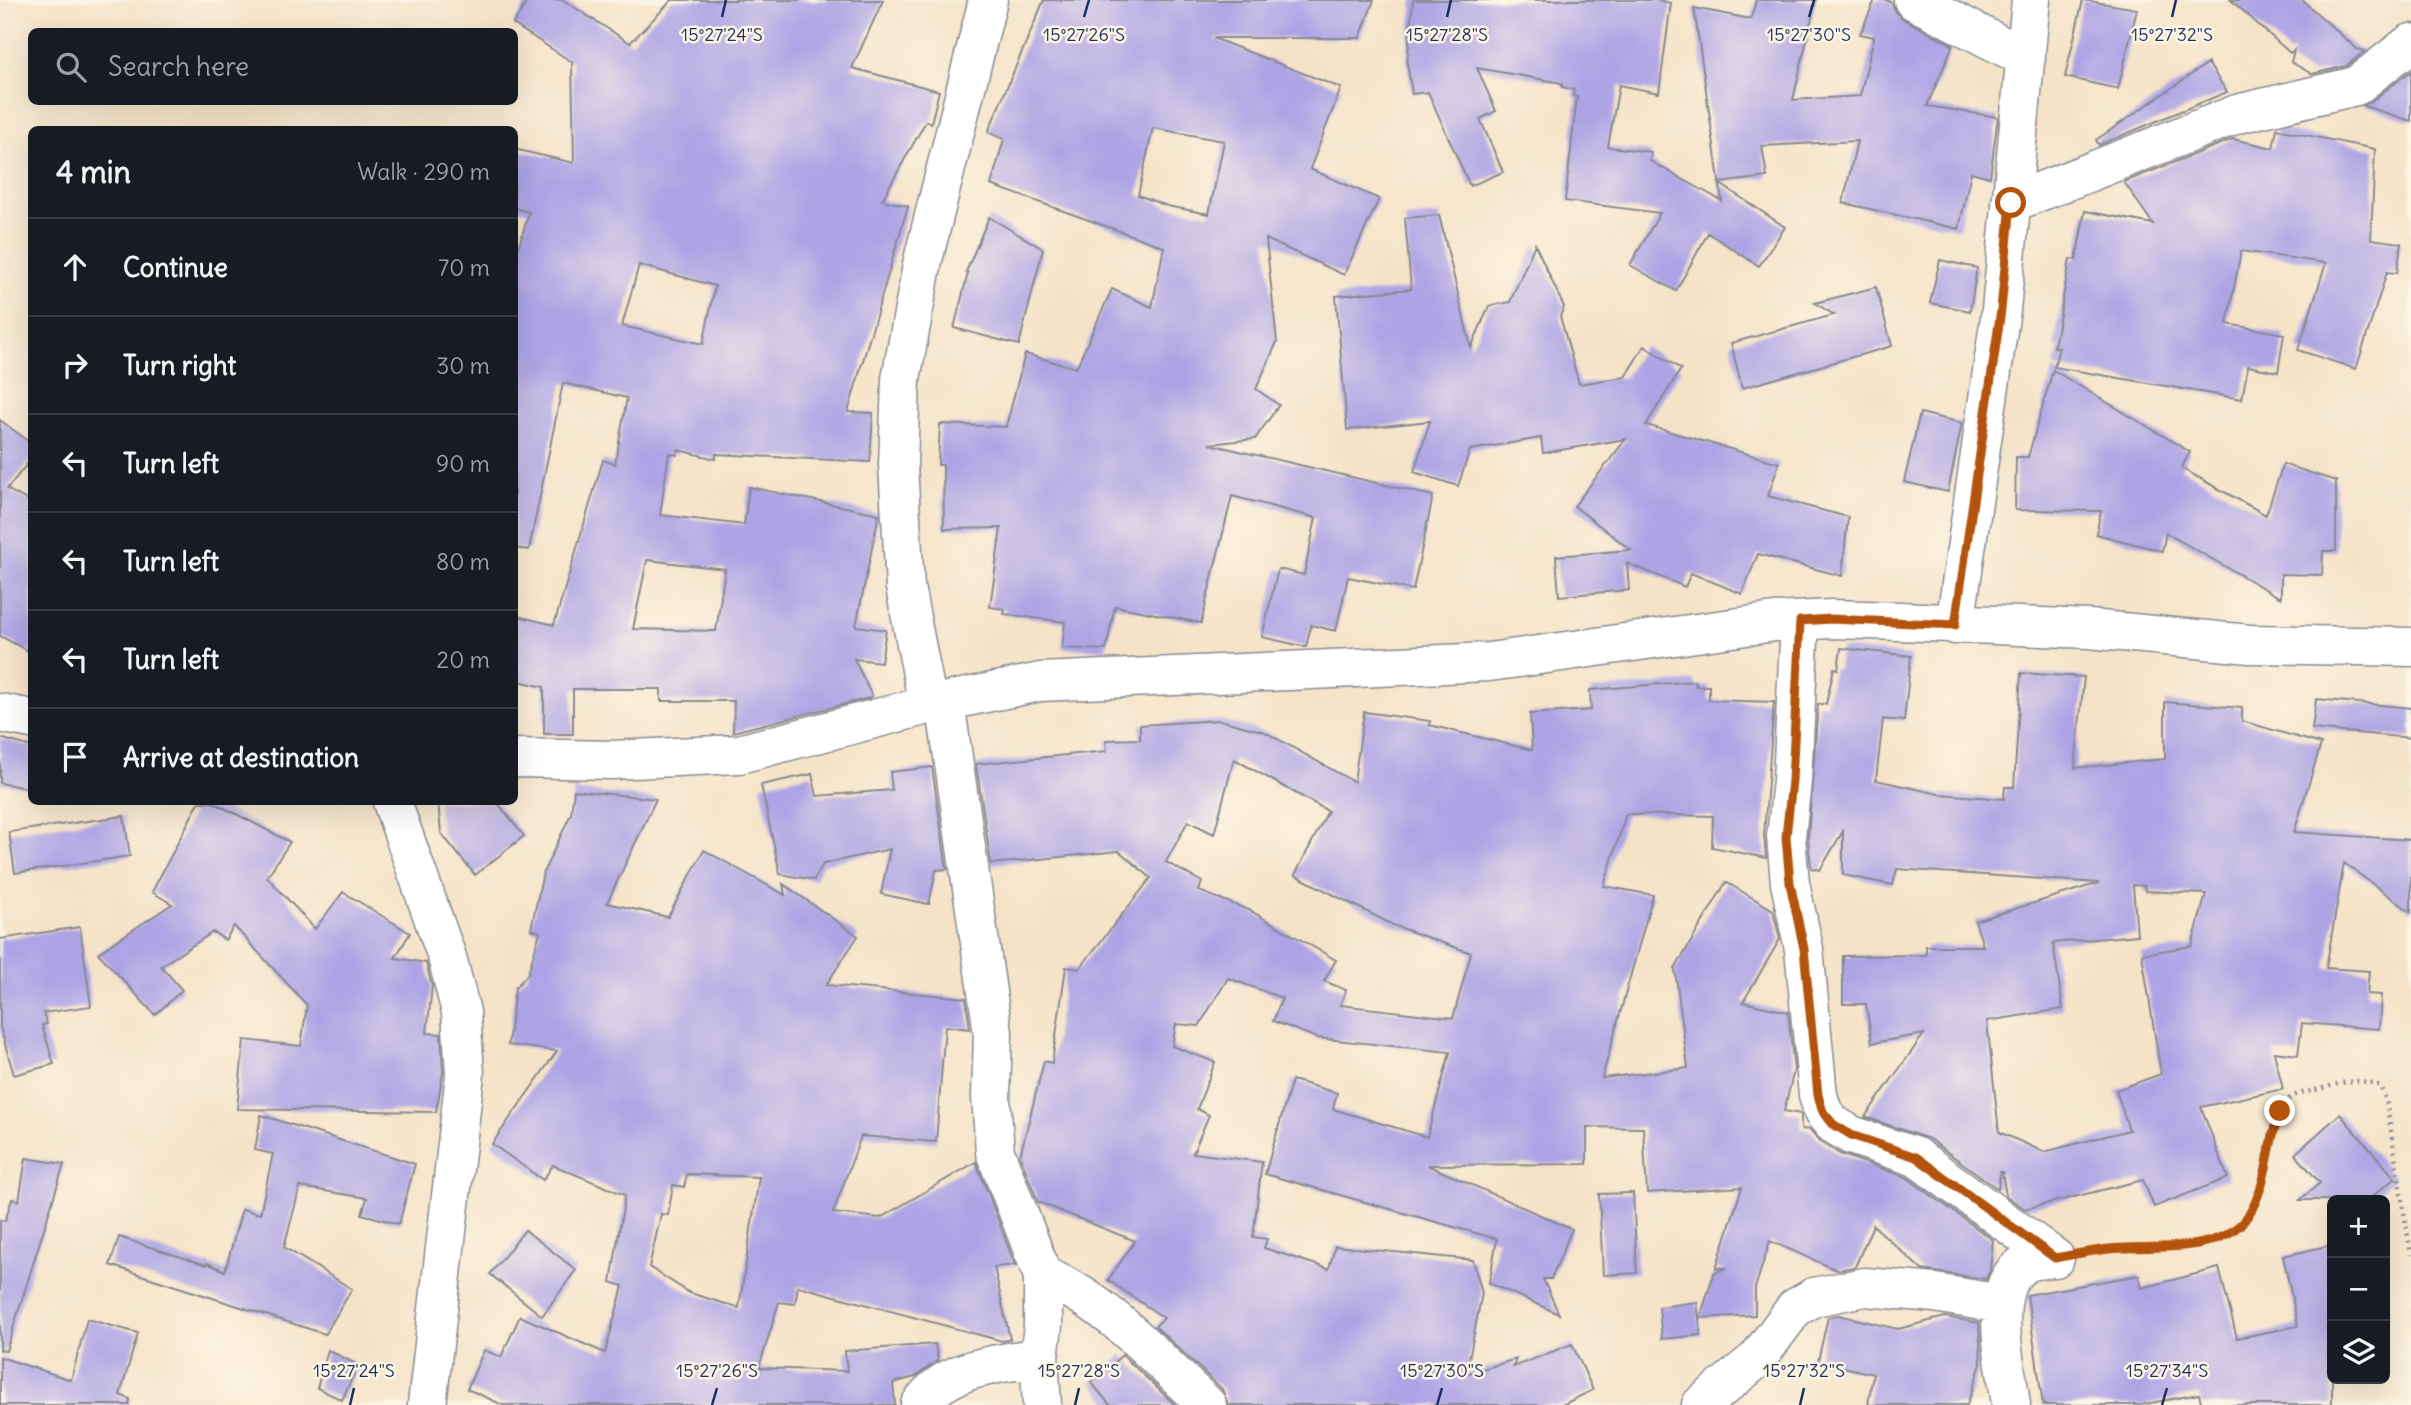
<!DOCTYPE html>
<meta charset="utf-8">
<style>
body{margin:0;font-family:Delius,sans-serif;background:#20242c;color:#f1f3f6}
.controls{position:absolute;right:21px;bottom:21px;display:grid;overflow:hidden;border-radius:10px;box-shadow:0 7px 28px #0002}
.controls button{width:63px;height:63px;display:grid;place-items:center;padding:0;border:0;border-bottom:2px solid #363941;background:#171b24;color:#f1f3f6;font:35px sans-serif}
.stop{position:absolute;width:21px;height:21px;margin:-16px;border:5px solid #b45309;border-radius:50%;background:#fff}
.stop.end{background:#b45309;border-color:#fff;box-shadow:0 2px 7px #0008}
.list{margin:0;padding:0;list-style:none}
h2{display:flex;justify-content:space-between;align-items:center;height:91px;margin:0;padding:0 28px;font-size:30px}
h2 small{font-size:23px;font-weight:400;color:#9ea1a6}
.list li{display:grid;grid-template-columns:46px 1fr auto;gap:21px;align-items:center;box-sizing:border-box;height:98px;padding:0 28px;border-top:2px solid #363941}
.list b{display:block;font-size:26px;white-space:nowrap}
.list em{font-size:23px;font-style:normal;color:#9ea1a6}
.icon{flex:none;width:38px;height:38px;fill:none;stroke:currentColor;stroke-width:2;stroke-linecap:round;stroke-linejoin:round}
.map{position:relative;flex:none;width:2411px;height:1405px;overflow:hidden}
.search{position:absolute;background:#171b24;box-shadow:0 7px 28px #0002;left:28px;top:28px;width:490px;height:77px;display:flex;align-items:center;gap:18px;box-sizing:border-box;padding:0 24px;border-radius:10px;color:#9ea1a6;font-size:26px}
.panel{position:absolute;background:#171b24;box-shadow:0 7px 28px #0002;left:28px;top:126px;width:490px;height:679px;border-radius:10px}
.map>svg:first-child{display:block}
.building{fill:#aea4e5;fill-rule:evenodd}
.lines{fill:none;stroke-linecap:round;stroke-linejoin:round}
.minor-casing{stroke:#888992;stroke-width:41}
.path{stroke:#888992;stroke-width:4.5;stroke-dasharray:2 5;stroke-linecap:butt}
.minor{stroke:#fff;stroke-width:38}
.route{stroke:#b45309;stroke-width:9}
.ticks{fill:none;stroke:#1b2f5e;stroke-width:2.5}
.ticks-label{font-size:18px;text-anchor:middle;fill:#1b2f5e;stroke:#fcf5e5;stroke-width:5;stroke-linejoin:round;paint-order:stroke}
</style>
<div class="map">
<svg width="2411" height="1405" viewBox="0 0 2411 1405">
<rect width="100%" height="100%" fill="#fcf5e5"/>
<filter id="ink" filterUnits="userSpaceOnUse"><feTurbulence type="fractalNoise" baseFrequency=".0143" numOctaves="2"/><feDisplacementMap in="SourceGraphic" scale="14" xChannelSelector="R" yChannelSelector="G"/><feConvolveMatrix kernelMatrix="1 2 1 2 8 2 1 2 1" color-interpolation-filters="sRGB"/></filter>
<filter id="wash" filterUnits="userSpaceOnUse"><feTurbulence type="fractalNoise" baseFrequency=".00686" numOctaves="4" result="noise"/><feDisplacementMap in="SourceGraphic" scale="28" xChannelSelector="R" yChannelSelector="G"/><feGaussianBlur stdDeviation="1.57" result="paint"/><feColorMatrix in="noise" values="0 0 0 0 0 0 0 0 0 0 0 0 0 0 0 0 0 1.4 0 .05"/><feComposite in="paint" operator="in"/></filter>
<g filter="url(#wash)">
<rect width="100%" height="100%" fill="#f4e3c7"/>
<g id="blocks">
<path class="building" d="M528,0H563L630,43L672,0H883L852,68L939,91L931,123L926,121L882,200L908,206L848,412L873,413L870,462L716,454V459L678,450L677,455L669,453L660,515L744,525L749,487L879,514L856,626L886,630L881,662L854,659L872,696L869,698L733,732L734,701H661V689H573V734H544V687L514,680V615L554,625L603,460L615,464L627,398L563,383L529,550L514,548V262L529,212L514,208V149L574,163L572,62L513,24ZM639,265L715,286L703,344L622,326ZM647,560L725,569L716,631L633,629Z
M1044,0H1374L1360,38H1213L1341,88L1310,169L1379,199L1344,275L1266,239L1277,342L1256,389L1279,405L1255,439L1209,444L1433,496L1413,590L1348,577L1336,631L1311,625L1306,647L1262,637L1278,569L1304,575L1316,518L1232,496L1201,623L1115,606L1106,650L1062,648L1065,622L1004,614L1005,609L990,607L1001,528L944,529L943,465H938L940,424L1006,427L1025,354L1076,368L1112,289L1152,307L1164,247L991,185L1004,139L988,132ZM1153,128L1224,141L1209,214L1167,206L1138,195Z
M1413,0H1656L1671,3L1659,93L1619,85L1608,147L1651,152L1650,161L1722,201L1694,8L1751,19L1756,0H1816L1793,100L1860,96L1874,37L1860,34L1875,0H1886L1891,2L1895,12L1903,19L1953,45L1927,106L1998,117L1990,177L1971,172L1959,229L1843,203L1857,141L1762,146L1767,177L1719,183L1785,227L1759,266L1708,233L1676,291L1630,265L1660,213L1565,201L1577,97L1573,96L1574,90L1562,87V83L1477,68L1496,111L1480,119L1503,172L1470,186L1428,92L1412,94L1407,63Z
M2083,0L2137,9L2118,89L2065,77Z
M2231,0H2302L2357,49L2365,51L2346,66L2312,74L2291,62L2294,50L2290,53Z
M2208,63L2227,92L2099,145L2096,140Z
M2411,71V121L2364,106L2369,103Z
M2277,129L2375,149L2371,239L2401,243L2397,273L2387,272L2356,369L2298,350L2326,263L2241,251L2227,324L2284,334L2278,372L2248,366L2242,399L2054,367L2059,347H2054L2070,259L2076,260L2085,211L2153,224L2124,182L2233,139L2273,148Z
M1439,215L1471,348L1489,306L1510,302L1535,244L1564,307L1560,316L1579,384L1625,377L1644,346L1681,369L1646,425L1779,463L1768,496L1848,517L1842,576L1758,554L1742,594L1691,573L1685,587L1627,563L1629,590L1559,596L1556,556L1631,550L1574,506L1626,439L1543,453L1541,438L1470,450L1458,486L1414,472L1430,421L1347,430L1336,296L1411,289L1405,218Z
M989,217L1043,249L1019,345L954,328L968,273L966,272Z
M1940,260L1977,268L1970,311L1930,303Z
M1876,287L1892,346L1742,388L1731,343L1834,315L1815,303Z
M2053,370L2190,452L2181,468L2266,515L2283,464L2336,481V551H2323L2322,575L2281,574V598L2166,533L2162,551L2096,534L2101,511L2015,510L2016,457H2028Z
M1920,413L1962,423L1948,492L1904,482Z
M0,420L32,444V458L7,489L32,503V653L0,636Z
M1841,648L1911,656L1904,721L1883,719L1876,780L1939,794L2004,799L2005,787H2014L2021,673L2084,677L2075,768L2165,759V702L2242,708V721L2321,744L2294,832L2411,840V912L2344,863L2326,968L2369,971L2367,994L2381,995L2379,1029L2302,1023L2298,1055L2274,1052L2283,1089L2201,1107L2228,1178L2154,1207L2143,1180L2025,1209L2006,1196L2002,1172H2000L1998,1189L1929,1139L1865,1117L1924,1034L1872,1043L1866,1004H1843V956L1926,955V946H1983L1975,921L2099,883L1897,869L1893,885L1843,875V831L1820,870L1811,868L1808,837L1818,704H1826L1834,668L1838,669ZM2133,885L2144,886L2145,891L2206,894L2192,946L2142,954L2161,1074L2116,1090L2129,1130L2044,1152L1999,1132L1987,1021L2063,1009L2053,943L2137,935Z
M1695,681L1696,686H1709V700L1774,702L1764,835L1766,858L1712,847L1713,816L1626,814L1604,886L1653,895L1602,1078L1688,1068L1675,969L1726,882L1773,910L1780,939L1743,1002L1788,1012L1794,1070L1784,1111L1801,1114V1129L1810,1130L1821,1142L1840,1154L1906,1177L1993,1240L1990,1271L1986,1279L1922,1270L1873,1225L1855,1267L1837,1270L1770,1241L1755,1288V1315L1700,1318L1714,1273L1726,1268H1716L1742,1187L1647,1193L1643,1128L1587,1127V1164L1427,1165L1572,1229L1551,1279H1543L1559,1314L1489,1283L1497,1239L1265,1174L1292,1080L1337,1093L1333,1109L1427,1137L1450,1052L1317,1038L1273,1021L1282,998L1228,978L1199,1026L1176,1024L1172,1046L1215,1062L1197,1109L1209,1115L1193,1153L1262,1162L1253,1237L1267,1239L1264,1248L1329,1269L1335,1246L1473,1260L1482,1293L1466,1374L1516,1359L1513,1367L1572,1344L1593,1390L1562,1405H1228L1222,1389L1155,1326L1164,1318L1108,1280L1135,1241L1038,1202L1020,1156L1044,1061L1052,1063L1066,967L1079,969L1151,878L1119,851L991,864L976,764L1107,751L1106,740L1140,739V725L1220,720L1265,732L1354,782L1364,712L1430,721L1429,725L1532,750L1530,714L1591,710L1590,690ZM1234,759L1328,811L1295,875L1393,925L1471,953L1453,1018L1340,1005L1346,990L1324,981L1336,960L1249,910L1199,891L1202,882L1166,862L1188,821L1214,834Z
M2316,699L2411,708V738L2312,729Z
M0,738L32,747V789L0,783Z
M932,767L947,869L936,870L929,904L881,894L890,849L823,864L814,880L780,874L761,785L812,774L817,796L892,790L890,772Z
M574,790L656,799L607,903L668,917L704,850L785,895L783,884L858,936L826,985L966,998L970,1029L945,1026L936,1142L861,1136L833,1213L880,1218L976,1162L1015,1265L994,1267L1010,1339L1002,1341L798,1286L795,1304L779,1302L759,1368L847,1371L845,1351L935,1344L938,1360L915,1377L893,1383L895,1405H503L467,1389L484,1350L501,1357L520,1316L605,1353L623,1286L611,1282L625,1195L553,1165L543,1180L492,1144L557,1051L508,1045L515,988L528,974L540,932L531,929L543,873L571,814ZM687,1174L759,1177L739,1308L690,1293L649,1267L661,1214L668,1215L673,1185L684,1187Z
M199,802H213L290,842L267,877L315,929L343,892L410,933L395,958L426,963L432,986L427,1033L441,1034L443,1073L436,1112L237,1109L244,1040L301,1046L307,1005L234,926L225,940L213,932L161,966L182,990L155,1015L98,953L172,904L152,892Z
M438,802H497L524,836L475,875L441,833Z
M124,816L130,856L15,873L9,832Z
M80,927L91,1006L43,1013L47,1024L42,1025L54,1064L14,1075L0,1027V939Z
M2340,1114L2395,1178L2368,1200H2300L2320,1183L2295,1154Z
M261,1115L415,1164L399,1224L362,1214L367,1198L300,1187L284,1247L352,1289L325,1334L110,1265L119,1237L206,1265L207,1263L225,1271L242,1209L260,1214L273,1154L255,1150Z
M26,1158L64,1164L6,1351L0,1350V1220L5,1221L12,1199L19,1201Z
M1633,1193L1637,1273L1603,1275L1599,1194Z
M525,1230L576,1270L542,1316L490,1274Z
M2332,1245V1405H2202L2199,1394L2140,1405H2043L2027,1295L2139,1275L2142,1288L2219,1268L2237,1338L2298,1326L2283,1256Z
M1697,1302L1701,1335L1662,1339L1659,1307Z
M1838,1315L1898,1329L1945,1317L1979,1323L1981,1364L1967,1405H1868L1873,1374L1818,1361L1828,1317Z
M87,1319L138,1333L120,1395L130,1399L129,1405H0V1357L71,1380Z
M328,1350L358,1365L342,1400L317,1388Z
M1122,1355L1135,1367L1175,1405H1110L1091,1382Z"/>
</g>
</g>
<g filter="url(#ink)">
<use href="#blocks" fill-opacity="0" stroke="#888992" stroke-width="2"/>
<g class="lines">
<g class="minor-casing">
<path id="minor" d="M1913,0L2026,58
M2011,203L2237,114L2356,86L2411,43
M1800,621L1792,781L1786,837L1790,883L1804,949L1818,1095L1823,1112L1833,1124L1851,1135L1916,1157L2055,1258
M1955,625L2001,310L2031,0
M945,702L993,1033L991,1097L995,1152L1043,1276V1326L1039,1357L1042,1405
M928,705L905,587L898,465L901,379L923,260L988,0
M0,713L32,719
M514,758L612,760L739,754L928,705L1040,682L1489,662L1775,622L1831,619L1900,621L2089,629L2250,644L2411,647
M392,802L447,957L461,1012L465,1074L427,1405
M1043,1276C1108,1301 1156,1359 1207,1405
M920,1405C945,1367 999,1364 1039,1357
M1701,1405L1757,1359L1795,1308L1814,1297L1865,1287L1935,1293L2000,1304
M2011,1405C2007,1366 1983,1283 2028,1262C2035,1259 2047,1259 2055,1258"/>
</g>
<path class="path" d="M2091,1252C2136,1246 2193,1256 2234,1232C2278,1206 2253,1121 2292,1097C2300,1092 2314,1091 2323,1088C2345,1082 2359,1077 2380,1086L2386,1100L2411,1255"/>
<use href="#minor" class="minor"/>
</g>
</g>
<g class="lines" filter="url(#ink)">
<path class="route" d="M2011,203L2001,310L1955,625L1831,619L1800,621L1792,781L1786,837L1790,883L1804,949L1818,1095L1823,1112L1833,1124L1851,1135L1916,1157L2055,1258C2078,1254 2102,1248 2125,1248C2167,1246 2229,1253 2252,1209C2268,1179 2268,1143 2280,1111"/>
</g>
<path class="ticks" d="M722,17L726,0M1084,17L1089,0M1447,17L1451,0M1809,17L1814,0M2172,17L2176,0M350,1405L354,1388M712,1405L717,1388M1075,1405L1079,1388M1437,1405L1442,1388M1800,1405L1804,1388M2162,1405L2167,1388"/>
<g class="ticks-label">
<text x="2172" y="41">15°27'32"S</text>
<text x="722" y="41">15°27'24"S</text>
<text x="1084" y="41">15°27'26"S</text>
<text x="1447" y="41">15°27'28"S</text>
<text x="1809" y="41">15°27'30"S</text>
<text x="354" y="1377">15°27'24"S</text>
<text x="717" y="1377">15°27'26"S</text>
<text x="1079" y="1377">15°27'28"S</text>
<text x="1442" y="1377">15°27'30"S</text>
<text x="1804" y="1377">15°27'32"S</text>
<text x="2167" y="1377">15°27'34"S</text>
</g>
</svg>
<div class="controls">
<button>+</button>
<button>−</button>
<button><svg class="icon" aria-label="layers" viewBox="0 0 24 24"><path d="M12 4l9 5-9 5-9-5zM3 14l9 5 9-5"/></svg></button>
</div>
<div class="stop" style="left:2011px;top:203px"></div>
<div class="stop end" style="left:2280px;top:1111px"></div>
<div class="search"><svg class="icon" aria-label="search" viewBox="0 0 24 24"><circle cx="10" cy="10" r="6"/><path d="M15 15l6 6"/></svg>Search here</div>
<section class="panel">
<h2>4 min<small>Walk · 290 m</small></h2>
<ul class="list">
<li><svg class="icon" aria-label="ahead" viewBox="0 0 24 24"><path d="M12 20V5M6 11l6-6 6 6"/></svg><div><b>Continue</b></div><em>70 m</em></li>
<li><svg class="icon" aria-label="right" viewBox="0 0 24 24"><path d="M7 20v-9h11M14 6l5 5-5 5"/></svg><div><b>Turn right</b></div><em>30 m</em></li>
<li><svg class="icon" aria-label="left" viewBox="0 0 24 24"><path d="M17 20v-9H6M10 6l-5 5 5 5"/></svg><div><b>Turn left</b></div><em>90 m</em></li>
<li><svg class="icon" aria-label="left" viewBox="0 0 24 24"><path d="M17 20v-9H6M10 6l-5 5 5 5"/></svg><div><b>Turn left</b></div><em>80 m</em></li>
<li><svg class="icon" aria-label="left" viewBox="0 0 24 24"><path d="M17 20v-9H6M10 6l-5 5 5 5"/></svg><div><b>Turn left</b></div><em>20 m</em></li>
<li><svg class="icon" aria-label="arrive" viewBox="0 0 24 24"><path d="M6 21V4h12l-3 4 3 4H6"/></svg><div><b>Arrive at destination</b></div></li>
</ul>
</section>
</div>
